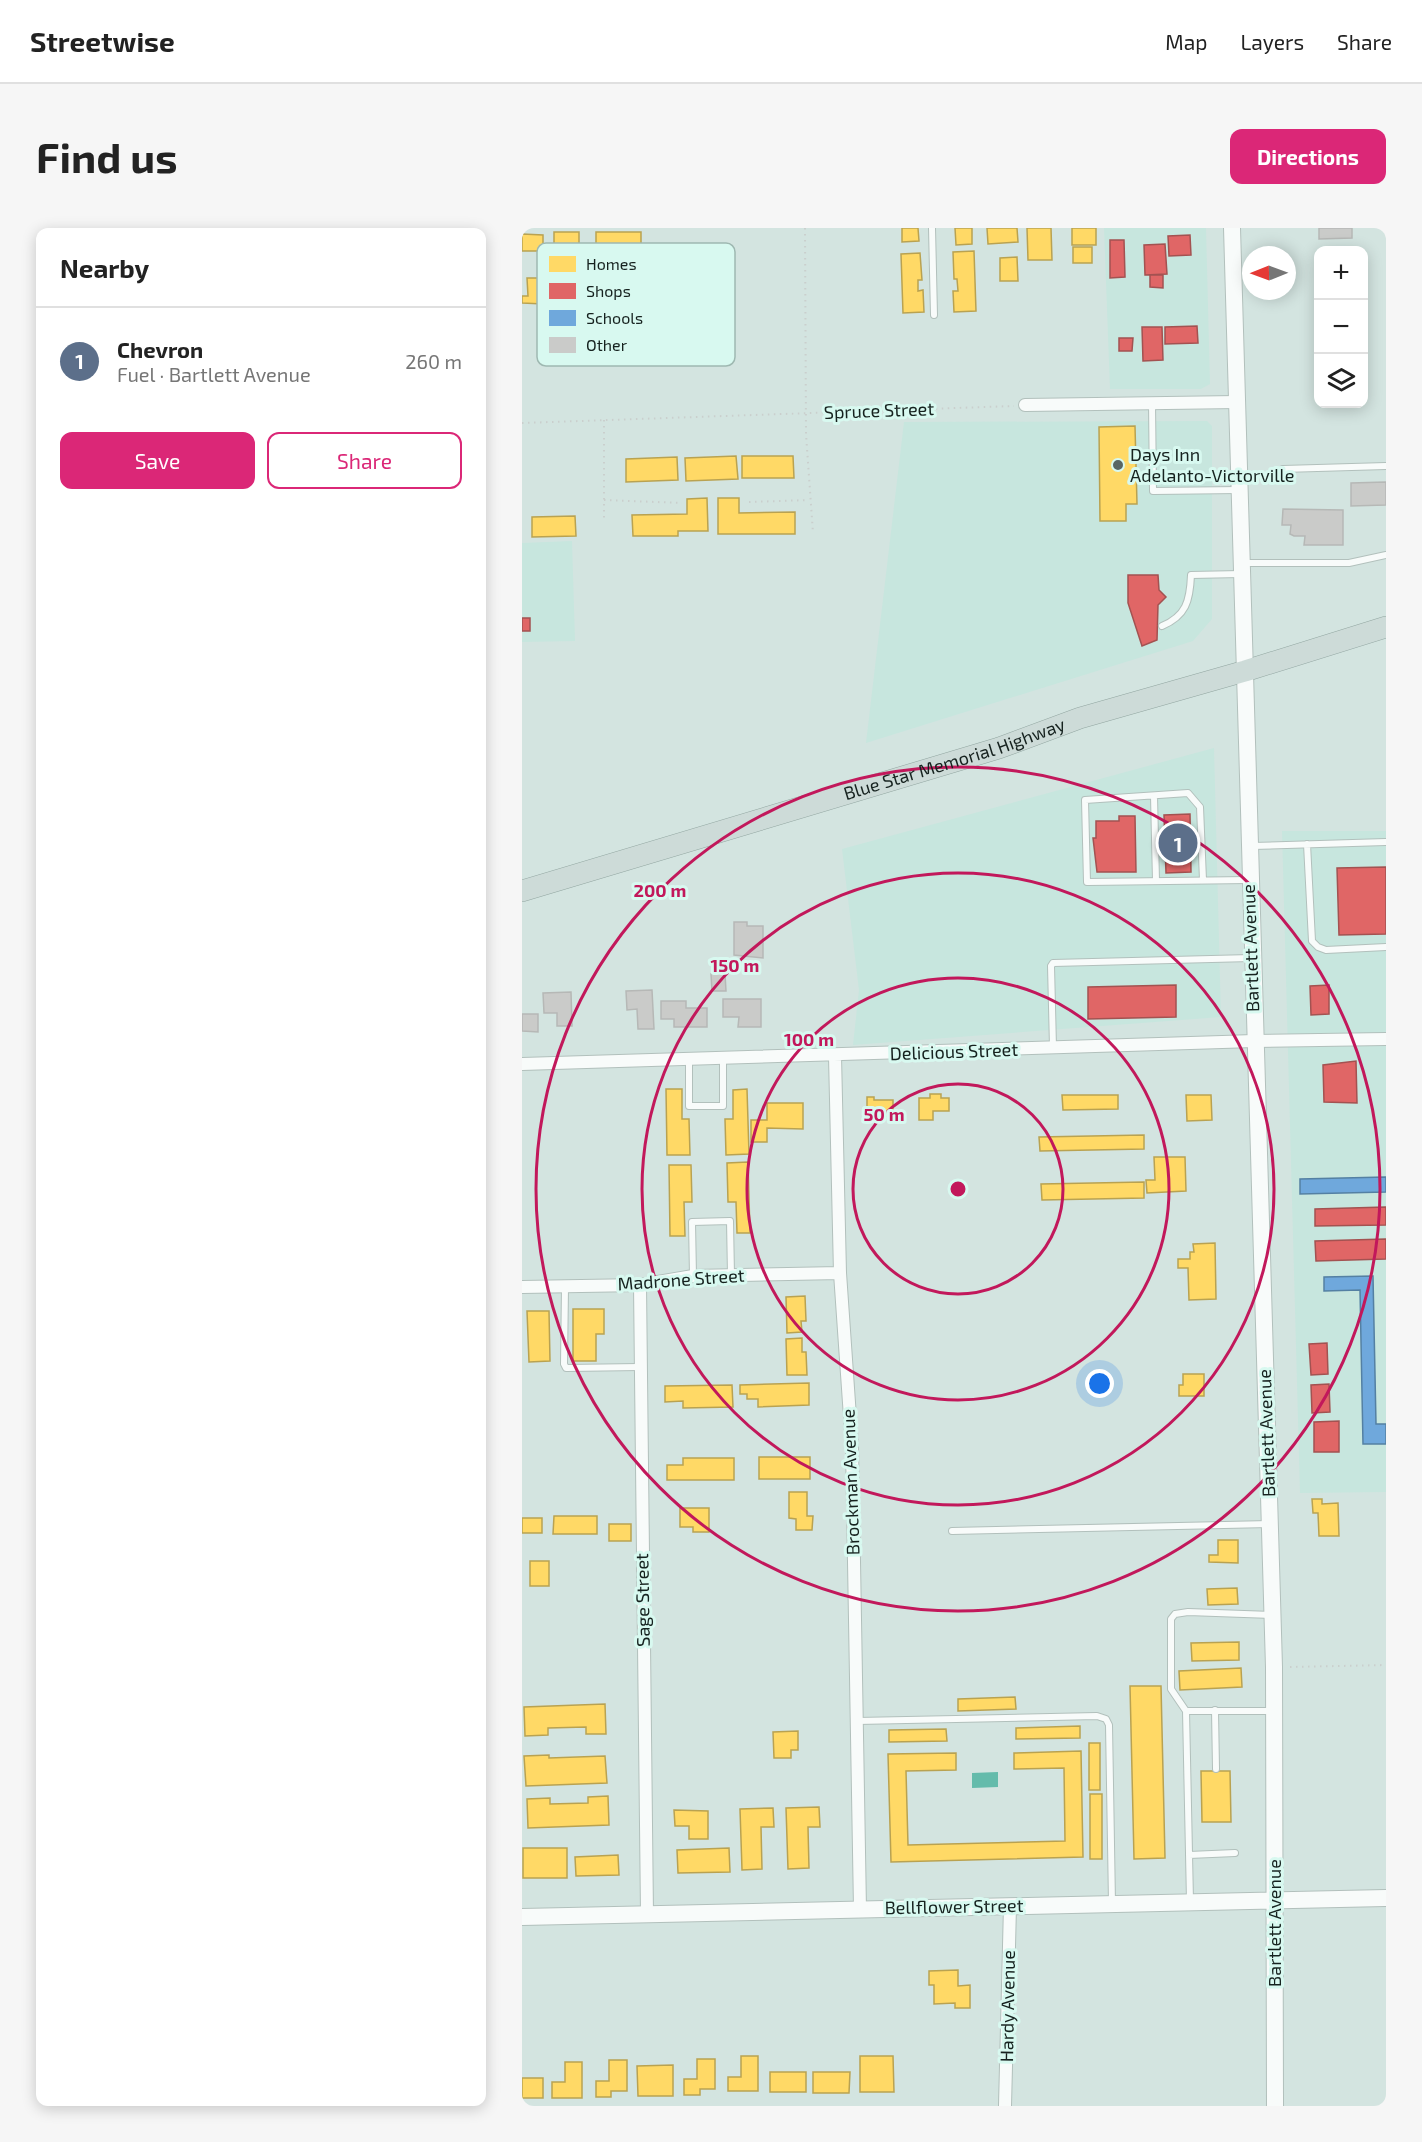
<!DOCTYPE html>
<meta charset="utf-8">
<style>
body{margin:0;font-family:"Exo 2",sans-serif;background:#f6f6f6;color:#222}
.controls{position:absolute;right:18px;top:18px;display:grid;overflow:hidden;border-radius:12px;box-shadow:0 3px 15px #0003}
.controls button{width:54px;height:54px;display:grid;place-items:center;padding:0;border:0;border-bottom:2px solid #e0e0e0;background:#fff;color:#222;font:30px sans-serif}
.compass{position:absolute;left:720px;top:18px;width:54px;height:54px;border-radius:50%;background:#fff;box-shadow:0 3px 15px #0003;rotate:269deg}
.you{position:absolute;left:578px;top:1156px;width:21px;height:21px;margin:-15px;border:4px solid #fff;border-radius:50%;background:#1a73e8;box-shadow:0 0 0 9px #1a73e833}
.badge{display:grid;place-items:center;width:39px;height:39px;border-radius:50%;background:#db2777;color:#fff;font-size:20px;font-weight:700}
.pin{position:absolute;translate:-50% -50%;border:3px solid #fff;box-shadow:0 2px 6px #0006}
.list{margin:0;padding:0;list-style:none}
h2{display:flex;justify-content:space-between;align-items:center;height:78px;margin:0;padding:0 24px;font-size:26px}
h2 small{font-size:20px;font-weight:400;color:#767676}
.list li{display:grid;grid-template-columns:39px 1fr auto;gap:18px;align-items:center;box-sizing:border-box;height:108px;padding:0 24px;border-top:2px solid #e0e0e0}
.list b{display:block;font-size:22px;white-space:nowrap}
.list p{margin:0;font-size:20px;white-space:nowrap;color:#767676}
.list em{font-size:20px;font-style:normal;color:#767676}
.actions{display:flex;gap:12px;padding:18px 24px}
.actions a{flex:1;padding:14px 0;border:2px solid #db2777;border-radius:12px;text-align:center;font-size:21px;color:#db2777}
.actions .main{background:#db2777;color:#fff}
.icon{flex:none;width:33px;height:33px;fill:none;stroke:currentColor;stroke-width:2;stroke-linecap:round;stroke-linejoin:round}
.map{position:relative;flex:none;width:864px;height:1878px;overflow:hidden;border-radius:12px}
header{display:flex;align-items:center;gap:36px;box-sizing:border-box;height:84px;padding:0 30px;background:#fff;border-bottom:2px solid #e0e0e0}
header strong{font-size:28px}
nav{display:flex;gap:33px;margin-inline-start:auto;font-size:21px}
.intro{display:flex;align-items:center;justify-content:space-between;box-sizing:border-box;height:144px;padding:0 36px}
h1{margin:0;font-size:42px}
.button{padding:15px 27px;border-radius:12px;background:#db2777;color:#fff;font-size:21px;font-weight:700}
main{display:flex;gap:36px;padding:0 36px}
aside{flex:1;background:#fff;border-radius:12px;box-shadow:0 3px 15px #0003}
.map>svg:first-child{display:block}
.built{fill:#c7e6de}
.water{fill:#64bbab}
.homes{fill:#ffd966;stroke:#b9a251;stroke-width:1.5}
.shops{fill:#e06666;stroke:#a35251;stroke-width:1.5}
.schools{fill:#6fa8dc;stroke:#5480a3;stroke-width:1.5}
.building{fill:#cacbc9;stroke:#b6b8b6;stroke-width:1.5}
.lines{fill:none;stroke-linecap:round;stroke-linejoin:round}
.lane-casing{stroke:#b2c0bc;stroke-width:8}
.street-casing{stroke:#b2c0bc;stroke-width:14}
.secondary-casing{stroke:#b2c0bc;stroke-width:18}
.highway-casing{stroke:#92a6a1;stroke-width:22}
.path{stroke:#cacfcd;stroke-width:2;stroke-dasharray:1.5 4.5;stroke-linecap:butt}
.lane{stroke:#f8fbfa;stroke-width:6}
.street{stroke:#f8fbfa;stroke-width:12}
.secondary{stroke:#f8fbfa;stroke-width:16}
.highway{stroke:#cddbd8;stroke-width:21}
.ring{fill:none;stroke:#c2185b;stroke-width:3}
.poi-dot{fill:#586663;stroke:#d8f9f0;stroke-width:2}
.labels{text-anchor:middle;stroke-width:6;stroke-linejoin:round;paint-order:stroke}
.street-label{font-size:18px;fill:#16221f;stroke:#d8f9f0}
.poi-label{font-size:18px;fill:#16221f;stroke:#d8f9f0;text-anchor:start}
.key{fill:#d8f9f0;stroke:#9eb8b1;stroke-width:1.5}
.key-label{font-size:16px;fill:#16221f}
.centre{fill:#c2185b;stroke:#d8f9f0;stroke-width:3}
.ring-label{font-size:18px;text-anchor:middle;font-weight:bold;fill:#c2185b;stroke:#d8f9f0;stroke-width:6;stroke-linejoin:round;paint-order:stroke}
</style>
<header>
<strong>Streetwise</strong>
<nav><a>Map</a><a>Layers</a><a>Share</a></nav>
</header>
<div class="intro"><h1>Find us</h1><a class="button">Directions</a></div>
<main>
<aside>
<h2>Nearby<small></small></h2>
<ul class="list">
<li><span class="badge" style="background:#5c6f8a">1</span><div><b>Chevron</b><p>Fuel · Bartlett Avenue</p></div><em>260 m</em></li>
</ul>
<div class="actions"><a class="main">Save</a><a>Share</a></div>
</aside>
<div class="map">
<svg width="864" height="1878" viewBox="0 0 864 1878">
<rect width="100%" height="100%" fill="#d3e4e0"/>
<path class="built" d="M582,0H684L688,156L679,161H588Z
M685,193L690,198V391L671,413L344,515L382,194Z
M50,313L53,413L0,414V315Z
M692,520L699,789L331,817L337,762L320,621Z
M760,603H864V1264L778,1265Z"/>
<path class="water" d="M476,1544V1559L450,1560V1545Z"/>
<path class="homes" d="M380,0H396L397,13L380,14Z
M433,0H450V16L434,17Z
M465,0H495L496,14L466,16Z
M505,0H529L530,32H506Z
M550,0H574V17H550Z
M32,4H57V22L32,23Z
M74,4H119V28H94V37H74Z
M0,6L21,7V23H0Z
M551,19H570V35H551Z
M452,23L454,83L432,84L431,63H436L435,51H432L431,24Z
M398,25L400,52H396V63L401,62L402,84L381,85L379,26Z
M495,29L496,53H478V30Z
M5,50H21V76L0,75V68H6Z
M613,198L615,276H604V293H578L577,199Z
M214,228L216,251L164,253L163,230Z
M220,228H271L272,250H220Z
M155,229L156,252L104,254V231Z
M185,270L186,303H156V308H111L110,287L165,286V271Z
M196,270H217V285L273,284V306H196Z
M53,288L54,308L10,309V289Z
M144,861H160V891H167L168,927H145Z
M225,861L227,926L204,927L203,891H211V862Z
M408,866H419V870H427V883H411V892H397V870H408Z
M540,867H596V881L541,882Z
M664,867H689L690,892L665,893Z
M345,869H352V872H371V888H356V893H345Z
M245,875H281V901L245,900V914H229V892H245Z
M622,907V921L518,923L517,909Z
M632,929H663L664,963L625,965L624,952H633Z
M226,934L228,1005H215L214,974H206L205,935Z
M147,937H169L170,974H162L163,1008H148Z
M622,954V970L520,972L519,956Z
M693,1015L694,1071L667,1072L666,1040H656V1031H668V1024H672L671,1016Z
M283,1068L284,1093H279L280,1104L265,1105L264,1069Z
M51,1081H82V1106H74V1133H51Z
M5,1083H27L28,1133L7,1134Z
M280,1110V1124H284L285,1147H265L264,1111Z
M661,1146H682V1168H657V1157H661Z
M287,1155V1177L236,1179V1171H225V1166H218V1157Z
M210,1157L211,1179L161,1180V1173L143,1174V1158Z
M237,1229H288V1251H237Z
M161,1230H212V1252H145V1237H161Z
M267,1264H285V1288H291L290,1302H274V1291L267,1290Z
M790,1271H800V1276L816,1275L817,1308H797L796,1285H791Z
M158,1280H187V1304H171V1299H158Z
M32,1288H75V1306H31Z
M0,1290H20V1305H0Z
M87,1296H109V1313H87Z
M696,1312H716V1335L687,1334V1327H696Z
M8,1333H27V1358H8Z
M715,1360L716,1376L686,1377L685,1361Z
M717,1414V1432L670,1433L669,1415Z
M719,1440L720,1459L658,1462L657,1443Z
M608,1458H639L643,1630L612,1631Z
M493,1469L494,1481L436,1483V1471Z
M83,1476L84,1506H64V1499L26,1500V1507L3,1508L2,1479Z
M558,1498V1510L494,1511V1500Z
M424,1501L425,1513L367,1514V1502Z
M276,1503V1522H269V1530H252L251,1504Z
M567,1515H578V1562H567Z
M559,1523L561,1629L369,1634L366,1526L434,1525V1542L384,1543L386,1617L543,1613L542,1540L492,1541V1525Z
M27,1527V1530L83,1528L85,1555L4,1558L2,1528Z
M679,1543H708L709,1594H680Z
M568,1566H580V1631H568Z
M86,1568L87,1597L6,1600L5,1571L28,1570V1576L66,1575V1569Z
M297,1579L298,1599H286L287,1640L266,1641L264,1580Z
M251,1580L252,1599H239L240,1641L220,1642L218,1581Z
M152,1582L186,1583V1611H167V1598H153Z
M1,1620H45V1650H1Z
M207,1620L208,1644L156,1645L155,1622Z
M96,1627L97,1647L54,1648L53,1629Z
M436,1742V1758L448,1757V1780H433V1775L412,1776V1757H407V1743Z
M219,1828H236V1863H206V1849H219Z
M338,1828H371L372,1864H338Z
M175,1831H193V1861H178V1867H162V1851H175Z
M87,1832H105V1863H89V1869H74V1853H87Z
M43,1834H60V1870H30V1854H43Z
M151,1837V1868H116L115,1838Z
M248,1844H284V1864H248Z
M291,1844H328L327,1865H291Z
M0,1850H21V1870H0Z"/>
<path class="shops" d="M668,7L669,27L647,28L646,8Z
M588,12H602L603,49L588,50Z
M643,16L645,46L623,47L622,17Z
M628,47H641V60L628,59Z
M675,98L676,115L643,116V99Z
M620,99H640L641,132L621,133Z
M597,110H611L610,123H597Z
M606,347H636L637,362L644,369L636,377L635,412L620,418L606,375Z
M0,390H8V403H0Z
M668,586L669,644L644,645L642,587Z
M597,588H613L614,644H575L571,610H574V593H597Z
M864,639V706L817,707L815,640Z
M654,757V789L566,791V759Z
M807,757V786L789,787L788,758Z
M834,833L835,875L802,874L801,837Z
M864,979V997L793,998V981Z
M864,1011V1031L794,1033L793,1013Z
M805,1115L806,1146L789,1147L787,1116Z
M807,1156L808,1184L790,1185L789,1157Z
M817,1193V1224H792V1194Z"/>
<path class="schools" d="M864,949V964L778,966V951Z
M851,1048L854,1196H864V1216H841L838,1062L802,1063V1049Z"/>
<path class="building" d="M797,0H830V10L797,11Z
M864,254V277L829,278V255Z
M761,281L821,282V317H782L783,308H772L768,306L769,297H760Z
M212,694H225V698H241V730L212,727Z
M189,746H203L204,763H190Z
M130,762L132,801H116L115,781L105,782L104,763Z
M49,764L50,798H35V785H22L21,765Z
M201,771H239V799H216L217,789H201Z
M139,773H164V780H185V799H152V791H139Z
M0,786H16V804L0,803Z"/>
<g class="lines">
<g class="lane-casing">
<path id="lane" d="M410,0L412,87
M630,175L631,263L717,262
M761,241L864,238
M720,335H827L864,327
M640,398C664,388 668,373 669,347L719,346
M632,568L634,653
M785,616L790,713L796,719L804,722L864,719
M730,618L864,614
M681,652L678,579L666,565L563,572L565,654L727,652
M531,819L529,738L531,735L729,730
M167,831V878H201V831
M171,1048L170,994L208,993L209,1047
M43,1059L42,1136L44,1140L118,1139
M430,1303L748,1296
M693,1482L694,1541
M664,1483H750
M335,1493L575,1488L584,1491L587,1497L590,1675
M667,1627L713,1625
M668,1673L664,1483L649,1461V1391L653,1386L666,1384L750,1387"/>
</g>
<g class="street-casing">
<path id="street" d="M503,177L715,174
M313,828L318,1045L330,1218L338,1681
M0,836L732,813L864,811
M118,1057L125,1686
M0,1059L118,1057L171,1048L318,1045
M483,1878L488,1678"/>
</g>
<g class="secondary-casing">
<path id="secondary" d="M710,0L752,1439L753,1878
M0,1689L864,1670"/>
</g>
<g class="highway-casing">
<g id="highway">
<path id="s1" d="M0,663L477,520L558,490L723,443L864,399"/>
</g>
</g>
<path class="path" d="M283,0L284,206L291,305
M82,192V290
M0,195L492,178
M82,272L160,275
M227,274L287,272
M768,1439L864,1437"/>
<use href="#lane" class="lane"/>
<use href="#street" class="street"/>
<use href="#secondary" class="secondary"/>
<use href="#highway" class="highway"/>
</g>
<g class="ring">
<circle cx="436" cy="961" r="105"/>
<circle cx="436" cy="961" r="211"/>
<circle cx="436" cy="961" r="316"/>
<circle cx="436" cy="961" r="422"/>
</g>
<circle class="poi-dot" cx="596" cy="237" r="6"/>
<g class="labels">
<g class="street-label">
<text transform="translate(357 183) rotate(-2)" y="6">Spruce Street</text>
<text dy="6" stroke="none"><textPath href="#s1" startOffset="452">Blue Star Memorial Highway</textPath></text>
<text transform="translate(729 720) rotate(-92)" y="6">Bartlett Avenue</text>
<text transform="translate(432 824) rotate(-2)" y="6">Delicious Street</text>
<text transform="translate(159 1052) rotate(-4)" y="6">Madrone Street</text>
<text transform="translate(745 1205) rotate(-92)" y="6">Bartlett Avenue</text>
<text transform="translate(329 1254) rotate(-92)" y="6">Brockman Avenue</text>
<text transform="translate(121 1372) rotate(-91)" y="6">Sage Street</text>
<text transform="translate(432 1679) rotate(-1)" y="6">Bellflower Street</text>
<text transform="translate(753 1695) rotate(-90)" y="6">Bartlett Avenue</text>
<text transform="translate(486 1778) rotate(-89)" y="6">Hardy Avenue</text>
</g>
<g class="poi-label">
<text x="608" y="233">Days Inn<tspan x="608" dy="21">Adelanto-Victorville</tspan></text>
</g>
</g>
<rect x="15" y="15" width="198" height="123" rx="9" class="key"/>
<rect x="27" y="28" width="27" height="16" fill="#ffd966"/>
<rect x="27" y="55" width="27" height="16" fill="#e06666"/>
<rect x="27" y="82" width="27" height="16" fill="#6fa8dc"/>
<rect x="27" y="109" width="27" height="16" fill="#cacbc9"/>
<g class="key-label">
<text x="64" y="42">Homes</text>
<text x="64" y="69">Shops</text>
<text x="64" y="96">Schools</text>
<text x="64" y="123">Other</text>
</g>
<circle cx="436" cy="961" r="9" class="centre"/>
<g class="ring-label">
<text x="138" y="669">200 m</text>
<text x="213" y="744">150 m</text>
<text x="287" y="818">100 m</text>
<text x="362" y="893">50 m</text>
</g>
</svg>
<div class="controls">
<button>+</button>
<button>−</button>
<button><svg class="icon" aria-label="layers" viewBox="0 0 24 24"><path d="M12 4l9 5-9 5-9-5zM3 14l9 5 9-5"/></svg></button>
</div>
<svg class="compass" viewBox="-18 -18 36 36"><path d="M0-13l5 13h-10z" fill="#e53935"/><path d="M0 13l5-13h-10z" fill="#767676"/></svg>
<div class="you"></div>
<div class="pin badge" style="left:656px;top:615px;background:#5c6f8a">1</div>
</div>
</main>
